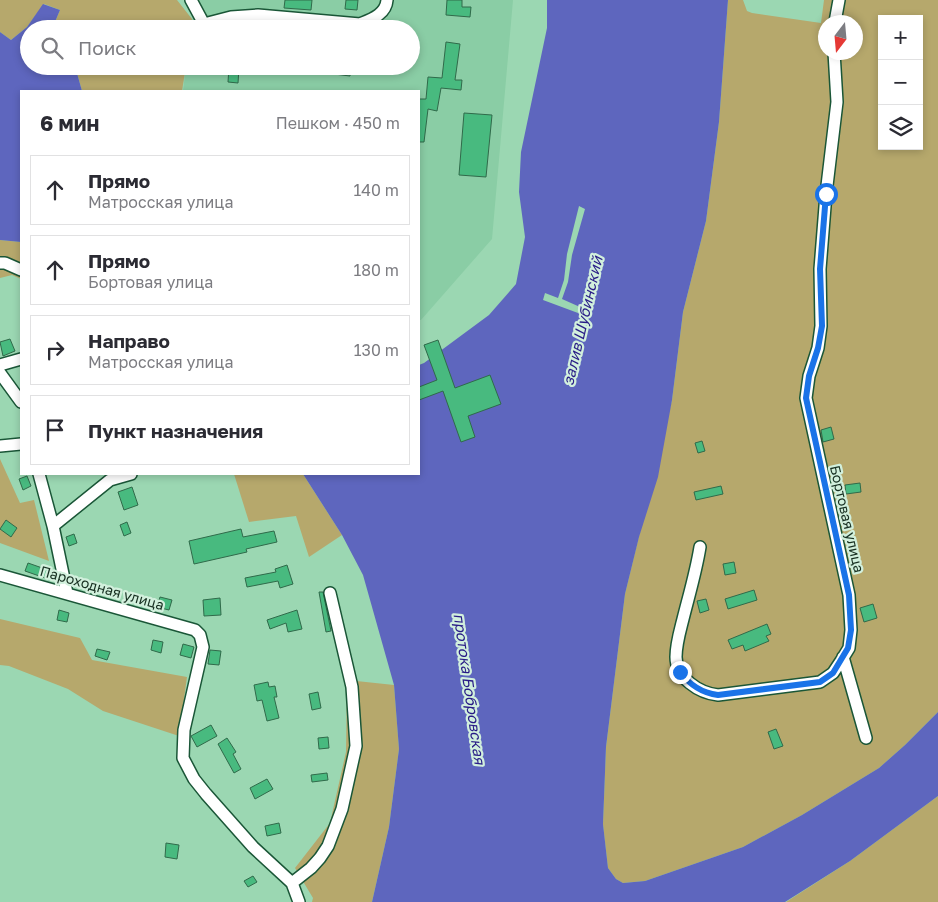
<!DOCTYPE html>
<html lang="ru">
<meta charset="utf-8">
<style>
body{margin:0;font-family:"Golos Text",sans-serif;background:#f7f7f7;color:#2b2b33}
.controls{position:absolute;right:15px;top:15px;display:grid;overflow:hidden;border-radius:0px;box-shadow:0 2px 8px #0003}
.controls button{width:45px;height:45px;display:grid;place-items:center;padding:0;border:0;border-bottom:1px solid #e1e1e2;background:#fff;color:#2b2b33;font:25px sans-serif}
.compass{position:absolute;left:818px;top:15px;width:45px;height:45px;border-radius:50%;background:#fff;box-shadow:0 2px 8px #0003;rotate:196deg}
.stop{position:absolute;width:15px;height:15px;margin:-11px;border:4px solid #1a73e8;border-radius:50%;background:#fff}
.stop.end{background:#1a73e8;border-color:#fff;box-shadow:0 1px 5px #0008}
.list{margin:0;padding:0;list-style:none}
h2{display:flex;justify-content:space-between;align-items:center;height:65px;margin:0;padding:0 20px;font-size:21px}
h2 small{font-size:16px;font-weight:400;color:#7c7c81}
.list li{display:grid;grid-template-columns:32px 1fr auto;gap:15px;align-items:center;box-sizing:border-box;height:70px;margin:0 10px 10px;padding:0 10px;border:1px solid #e1e1e2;border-radius:0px}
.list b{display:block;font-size:19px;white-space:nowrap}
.list p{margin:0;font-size:16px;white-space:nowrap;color:#7c7c81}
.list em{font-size:16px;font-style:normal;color:#7c7c81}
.icon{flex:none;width:28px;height:28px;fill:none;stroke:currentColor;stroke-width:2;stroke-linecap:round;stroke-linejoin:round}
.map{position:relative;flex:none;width:938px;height:902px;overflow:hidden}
.search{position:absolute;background:#fff;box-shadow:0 2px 8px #0003;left:20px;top:20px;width:400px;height:55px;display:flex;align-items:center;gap:12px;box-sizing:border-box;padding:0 18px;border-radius:28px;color:#7c7c81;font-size:19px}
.panel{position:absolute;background:#fff;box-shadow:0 2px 8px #0003;left:20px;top:90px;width:400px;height:385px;border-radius:0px}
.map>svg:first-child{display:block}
.built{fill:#8acda5}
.green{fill:#b6a86c;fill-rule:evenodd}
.water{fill:#5e66be}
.pier{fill:#9bd7b2}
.building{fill:#48ba7f;stroke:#306a4a}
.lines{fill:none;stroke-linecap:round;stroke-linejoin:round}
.street-casing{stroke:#1a5637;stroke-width:14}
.street{stroke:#fff;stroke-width:11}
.route{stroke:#1a73e8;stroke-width:6}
.labels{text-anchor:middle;stroke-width:4.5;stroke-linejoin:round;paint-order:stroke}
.street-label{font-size:14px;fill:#172f21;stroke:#d2f0dd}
.water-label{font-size:15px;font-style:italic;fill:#281b86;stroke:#d2f0dd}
</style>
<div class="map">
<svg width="938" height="902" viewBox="0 0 938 902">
<rect width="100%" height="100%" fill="#9bd7b2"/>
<path class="built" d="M195,0H513L492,239L421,320H419V91H183L186,66H411V29H191Z"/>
<path class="green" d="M0,0H177L192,19L191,29H52L60,10L44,4L27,27L11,40L0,32Z
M728,0H743L747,11L752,13L821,23L824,0H938V712L905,745L879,768L802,815L743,847L645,881L623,883L616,879L608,868L603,824L606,747L625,594L672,400L683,312L706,221L719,122ZM882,19H919V146H882ZM826,22H856V52H826Z
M75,66H186L182,91H82Z
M0,240L21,242V279L12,275L0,278Z
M0,459L20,503L34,500L49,561L0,543Z
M234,474H303L342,535L309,557L296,516L249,522Z
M0,619L80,638L92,660L187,677L179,736L103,711L68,689L9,666L0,665Z
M347,680L394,685L399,749L389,827L372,902H312L313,898L295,868L330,823L346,752Z
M938,796V902H786L850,861Z"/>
<path class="water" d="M547,0H728L719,122L706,221L683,312L672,400L658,477L639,537L625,594L606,747L603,824L608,868L616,879L623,883L645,881L743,847L802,815L879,768L905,745L938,712V796L850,861L785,902H372L389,827L399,749L394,685L363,575L342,535L303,474H419V365L424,363L489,315L516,284L525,237L519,192L521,152L547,28Z
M43,4L60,10L52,29H29V66H75L82,91H21V242L0,240V32L11,40L27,27Z"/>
<path class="pier" d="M579,206L585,209L572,255L568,282L562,299L580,307L578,313L543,300L545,293L558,298L564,280L567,254Z"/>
<path class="building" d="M285,0H312L311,10L284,8Z
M346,0H358L357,10L345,9Z
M447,0H462V7H471L470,17L446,15Z
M446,42L460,44L455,80H462L461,90L441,88L437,111L428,109L424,142H419V99H426L428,77L442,78Z
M334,66H351L350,76L334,74Z
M229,67L239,68L238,83L228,82Z
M464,113L492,115L486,177L459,175Z
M10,339L15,351L3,356L0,342Z
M438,340L455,388L490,375L501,404L468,416L475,437L461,442L443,391L419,400V387L437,380L424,345Z
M831,427L834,439L823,442L821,430Z
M702,441L705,451L698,453L695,443Z
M27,476L31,486L23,490L19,479Z
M860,483L861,492L846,494L845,485Z
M721,486L723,494L696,500L694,492Z
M132,487L138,505L124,510L118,492Z
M6,520L17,528L11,537L0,529Z
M127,522L131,533L124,536L120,525Z
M241,529L243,537L274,531L277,542L246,549L247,552L194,564L189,541Z
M74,534L77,543L69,546L66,537Z
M734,562L736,573L725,575L723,564Z
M28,563L48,570L45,578L25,571Z
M287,565L293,584L280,588L278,581L247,587L245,578L276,572L275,569Z
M754,590L757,600L728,609L725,599Z
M319,592H323L331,631L326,632Z
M160,597L172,600L169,610L157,607Z
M220,598L221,615L204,616L203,600Z
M706,599L709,610L700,613L697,601Z
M873,604L877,618L864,622L860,608Z
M59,610L69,613L67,622L57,620Z
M297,610L302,629L288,632L286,623L270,629L267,620Z
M767,624L771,634L766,636L769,641L745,651L743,645L732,649L728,640Z
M153,640L163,642L161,653L151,650Z
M183,644L194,647L191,658L180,655Z
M97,649L110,652L107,660L95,656Z
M210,650L221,651L219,665L208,664Z
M268,682L269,687L275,686L277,697H274L279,718L267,721L262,700L257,701L254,685Z
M318,692L321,708L312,710L309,694Z
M211,725L217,736L197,747L191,736Z
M776,729L783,746L774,749L768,732Z
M328,737L329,748L319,749L318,738Z
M227,738L236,752L233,754L241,769L234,773L218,744Z
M327,773L328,780L312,782L311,775Z
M267,779L273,789L255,799L250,788Z
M279,823L281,833L267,836L265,826Z
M166,843L179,845L177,859L165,857Z
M253,876L257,882L248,887L244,881Z"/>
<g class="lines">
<g class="street-casing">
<path id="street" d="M191,0L204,24L231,17L258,15L360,24C372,19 386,14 387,0
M835,22L839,0
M0,263H5L21,270
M0,365L21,359
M0,373L21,402
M0,446L21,444
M39,474L53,526L67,593
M53,526L110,480L131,474
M700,547C696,572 689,595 683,619C680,631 676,644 676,657C676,678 699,693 718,695L820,682L833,673L841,661L849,648L851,630L849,595L806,398L809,376L818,348L821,326L820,269L826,194L837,102L834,52
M0,575L195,630L200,635L203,647L184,730L183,758L194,779L206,794L253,847L292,883
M843,657L866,738
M299,902L292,883L311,868L320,858L328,846L342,809L356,746L352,687L330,593"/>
</g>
<use href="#street" class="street"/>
</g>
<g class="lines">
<path class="route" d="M680,672C690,685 701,693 718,695L820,682L833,673L848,648L851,630L849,595L806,398L809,376L818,348L822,326L820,269L826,194"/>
</g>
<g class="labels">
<g class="street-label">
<text transform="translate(847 519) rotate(77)" y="5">Бортовая улица</text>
<text transform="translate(102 588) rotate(16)" y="5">Пароходная улица</text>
</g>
<g class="water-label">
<text transform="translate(583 321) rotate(-77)" y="5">залив Шубинский</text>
<text transform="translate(469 689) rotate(82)" y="5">протока Бобровская</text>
</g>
</g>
</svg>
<div class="controls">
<button>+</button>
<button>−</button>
<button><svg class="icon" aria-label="layers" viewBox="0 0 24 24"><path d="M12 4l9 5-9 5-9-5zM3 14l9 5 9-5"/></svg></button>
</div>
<svg class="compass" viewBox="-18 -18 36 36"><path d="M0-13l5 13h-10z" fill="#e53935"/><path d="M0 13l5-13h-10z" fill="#7c7c81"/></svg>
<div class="stop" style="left:826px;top:194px"></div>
<div class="stop end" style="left:680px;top:672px"></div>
<div class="search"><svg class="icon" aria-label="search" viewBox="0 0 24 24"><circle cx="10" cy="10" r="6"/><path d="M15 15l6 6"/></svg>Поиск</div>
<section class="panel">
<h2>6 мин<small>Пешком · 450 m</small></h2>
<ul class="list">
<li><svg class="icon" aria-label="ahead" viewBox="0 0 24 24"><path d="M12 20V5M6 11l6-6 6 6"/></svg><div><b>Прямо</b><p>Матросская улица</p></div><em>140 m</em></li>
<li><svg class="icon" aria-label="ahead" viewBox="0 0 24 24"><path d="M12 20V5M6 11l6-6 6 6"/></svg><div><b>Прямо</b><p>Бортовая улица</p></div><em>180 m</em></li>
<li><svg class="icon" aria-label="right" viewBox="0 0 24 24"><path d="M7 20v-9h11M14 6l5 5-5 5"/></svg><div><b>Направо</b><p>Матросская улица</p></div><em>130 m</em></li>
<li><svg class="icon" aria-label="arrive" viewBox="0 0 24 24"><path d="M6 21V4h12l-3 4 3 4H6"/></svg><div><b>Пункт назначения</b></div></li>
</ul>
</section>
</div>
